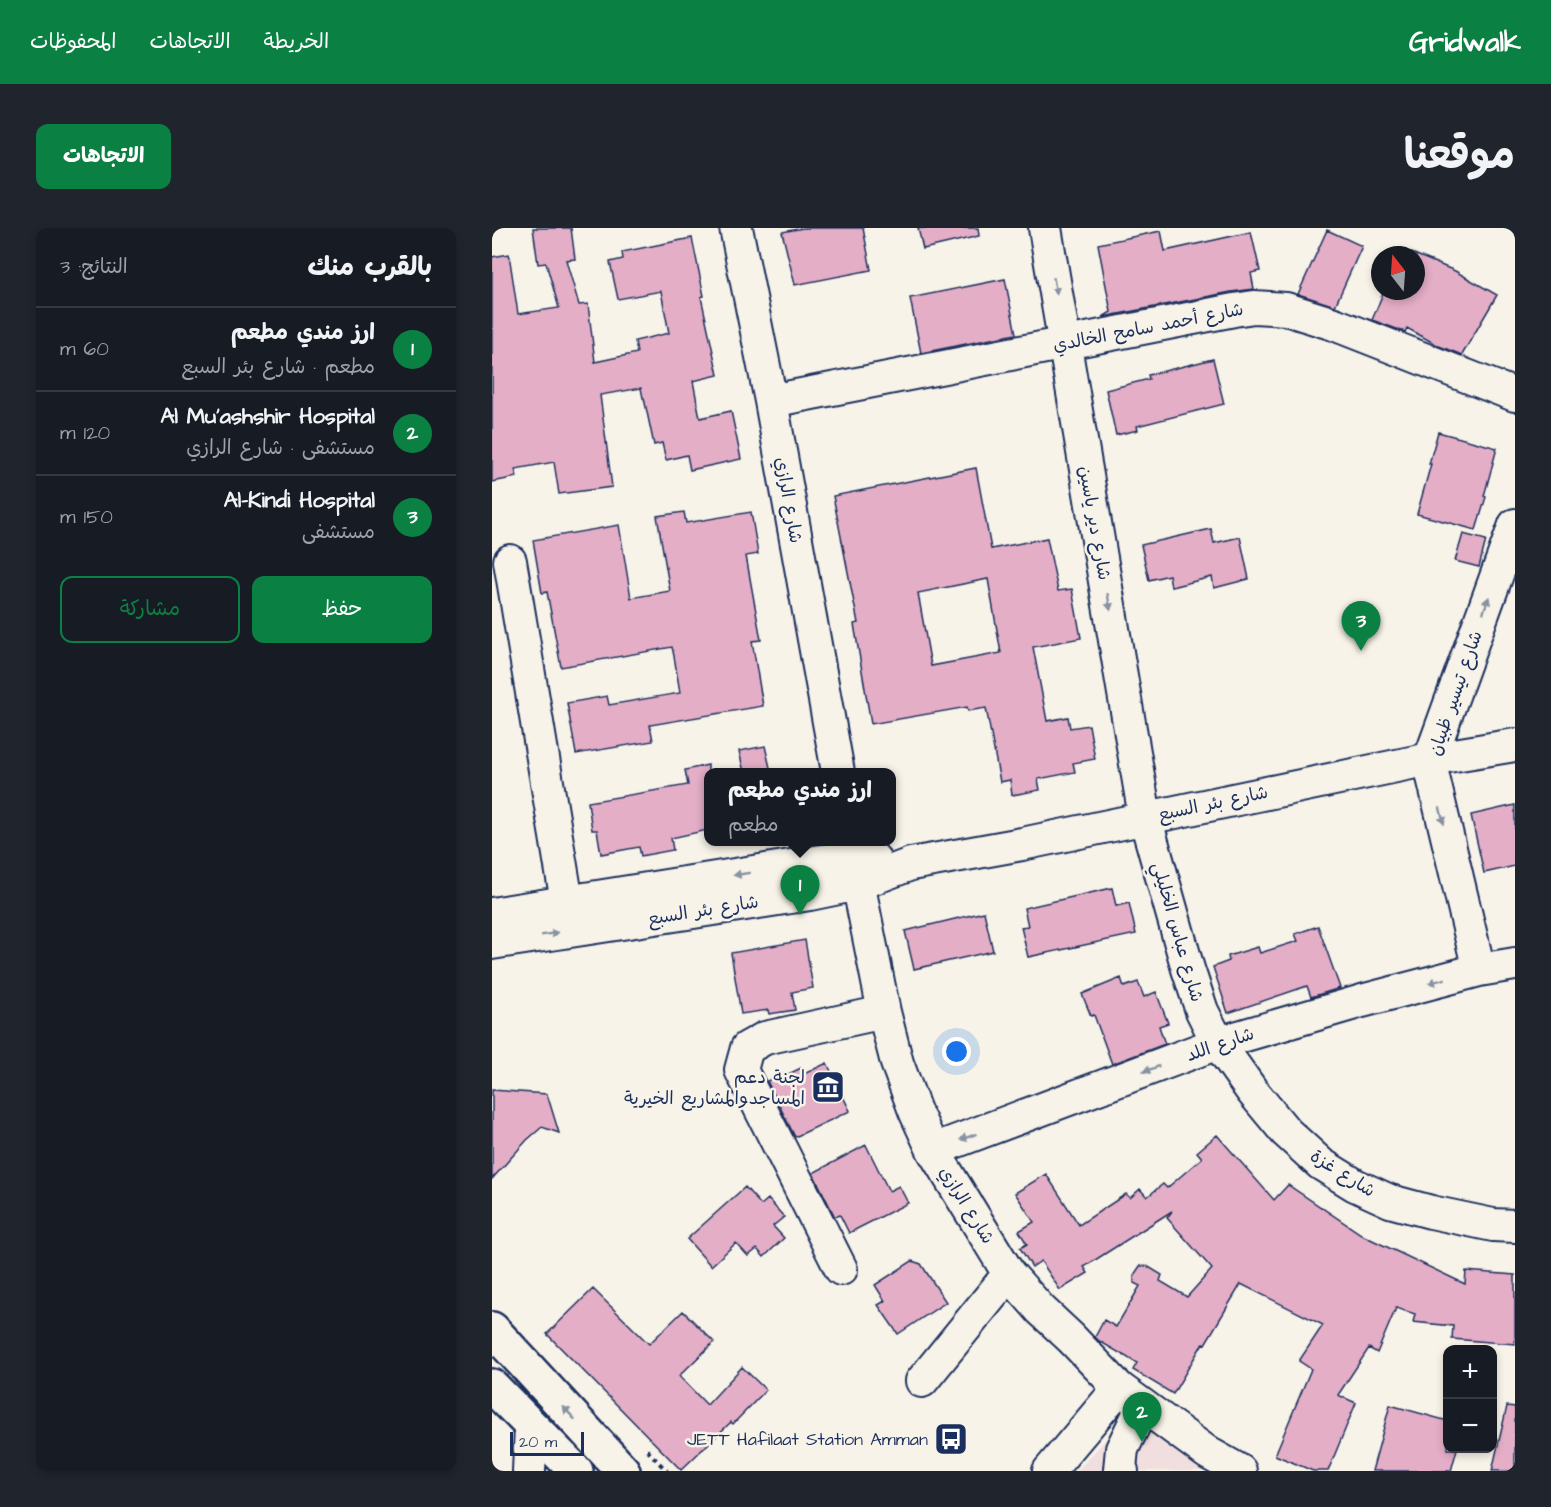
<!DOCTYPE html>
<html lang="ar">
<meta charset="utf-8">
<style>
body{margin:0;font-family:"Architects Daughter","Playpen Sans Arabic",sans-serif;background:#20242c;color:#f1f3f6;direction:rtl}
.controls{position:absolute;right:18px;bottom:18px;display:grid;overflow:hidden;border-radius:12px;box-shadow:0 3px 9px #0003}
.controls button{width:54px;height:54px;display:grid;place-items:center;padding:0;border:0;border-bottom:2px solid #363941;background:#171b24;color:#f1f3f6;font:30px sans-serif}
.compass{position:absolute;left:879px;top:18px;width:54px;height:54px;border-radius:50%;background:#171b24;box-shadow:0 3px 9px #0003;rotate:343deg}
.scale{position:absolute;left:18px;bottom:15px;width:74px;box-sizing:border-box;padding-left:6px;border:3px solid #1b2f5e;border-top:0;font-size:16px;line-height:21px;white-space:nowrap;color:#1b2f5e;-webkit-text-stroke:4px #f7f3e8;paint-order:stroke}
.you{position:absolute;left:465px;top:824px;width:21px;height:21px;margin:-15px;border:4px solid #fff;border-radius:50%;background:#1a73e8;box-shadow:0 0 0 9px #1a73e833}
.badge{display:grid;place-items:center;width:39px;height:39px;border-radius:50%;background:#0b8043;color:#fff;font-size:20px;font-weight:700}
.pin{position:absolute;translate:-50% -50px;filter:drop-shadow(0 2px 3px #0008)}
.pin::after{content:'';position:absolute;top:32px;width:21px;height:18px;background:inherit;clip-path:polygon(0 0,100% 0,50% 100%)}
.popup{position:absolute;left:212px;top:540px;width:192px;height:78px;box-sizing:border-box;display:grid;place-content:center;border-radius:12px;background:#171b24;filter:drop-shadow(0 2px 4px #0005);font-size:20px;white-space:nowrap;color:#9ea1a6}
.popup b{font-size:22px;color:#f1f3f6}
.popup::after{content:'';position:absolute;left:50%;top:100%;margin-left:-12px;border:12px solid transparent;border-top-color:#171b24}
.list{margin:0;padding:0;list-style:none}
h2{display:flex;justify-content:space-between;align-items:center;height:78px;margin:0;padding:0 24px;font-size:26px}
h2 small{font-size:20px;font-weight:400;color:#9ea1a6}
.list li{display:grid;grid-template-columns:39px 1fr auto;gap:18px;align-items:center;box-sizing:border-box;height:84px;padding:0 24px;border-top:2px solid #363941}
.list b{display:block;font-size:22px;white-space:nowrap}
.list p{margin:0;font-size:20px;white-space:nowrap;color:#9ea1a6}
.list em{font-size:20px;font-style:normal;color:#9ea1a6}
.actions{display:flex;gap:12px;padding:18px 24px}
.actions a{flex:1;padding:14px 0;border:2px solid #0b8043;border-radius:12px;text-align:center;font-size:21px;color:#0b8043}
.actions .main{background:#0b8043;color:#fff}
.map{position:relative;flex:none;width:1023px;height:1243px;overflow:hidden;direction:ltr;border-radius:12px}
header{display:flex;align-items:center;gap:36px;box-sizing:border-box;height:84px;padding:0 30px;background:#0b8043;color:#fff}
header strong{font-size:28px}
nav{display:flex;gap:33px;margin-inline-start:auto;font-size:21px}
.intro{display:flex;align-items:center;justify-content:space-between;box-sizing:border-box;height:144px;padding:0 36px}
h1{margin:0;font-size:42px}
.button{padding:15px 27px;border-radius:12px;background:#0b8043;color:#fff;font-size:21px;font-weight:700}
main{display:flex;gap:36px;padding:0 36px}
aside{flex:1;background:#171b24;border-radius:12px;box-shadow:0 3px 9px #0003}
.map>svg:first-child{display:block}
.built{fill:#f1dede}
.building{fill:#e4aec6;stroke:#1b2f5e;stroke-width:1.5;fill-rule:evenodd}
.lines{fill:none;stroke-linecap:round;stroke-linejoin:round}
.minor-casing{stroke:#1b2f5e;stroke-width:36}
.major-casing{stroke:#1b2f5e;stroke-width:38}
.path{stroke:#1b2f5e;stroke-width:4;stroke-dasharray:4.5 4.5;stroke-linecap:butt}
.minor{stroke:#f7f3e8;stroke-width:32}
.major{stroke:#f7f3e8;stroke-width:33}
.oneway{fill:#8991a3}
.labels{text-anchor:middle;stroke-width:5;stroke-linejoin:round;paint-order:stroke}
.street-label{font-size:18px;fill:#1b2f5e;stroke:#f7f3e8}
.poi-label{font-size:18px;fill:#1b2f5e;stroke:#f7f3e8;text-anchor:end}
</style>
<header>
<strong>Gridwalk</strong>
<nav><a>الخريطة</a><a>الاتجاهات</a><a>المحفوظات</a></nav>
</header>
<div class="intro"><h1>موقعنا</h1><a class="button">الاتجاهات</a></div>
<main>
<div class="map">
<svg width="1023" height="1243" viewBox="0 0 1023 1243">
<rect width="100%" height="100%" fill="#f7f3e8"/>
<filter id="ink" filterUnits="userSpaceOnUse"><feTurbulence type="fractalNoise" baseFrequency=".0167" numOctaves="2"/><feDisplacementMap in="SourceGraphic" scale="12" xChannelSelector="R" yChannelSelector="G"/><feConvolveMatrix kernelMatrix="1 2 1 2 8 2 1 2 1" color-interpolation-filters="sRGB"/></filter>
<g filter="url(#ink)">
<path class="built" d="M638,1185L740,1243H585Z"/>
<path class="building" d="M41,0H79L83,31L74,32L87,77L96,76L103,134L145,125L143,113L177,105L169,63L126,71L118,34L131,31L130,24L200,10L212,68L209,69L226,147L201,153L208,190L239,183L249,231L198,242L195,227L174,232L170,215L162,217L152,170H151L149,160L108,167L120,259L67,266L62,234L23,241L25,249L0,254V29L17,26L26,86L67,80L54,35L46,36Z
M311,0H371L379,42L303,57L290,4Z
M426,0H486L487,8L431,21Z
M835,2L870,18L843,78L806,66Z
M669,3L673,23L759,4L768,43L759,45L762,61L739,64L611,89L619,84L606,16Z
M910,21L963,43L1005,67L970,127L947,118L915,100L913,104L880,92L892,63H924V27H907Z
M513,51L524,106L429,125L418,70Z
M721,131L732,176L645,198L646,202L624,207L614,162L657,151L656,147Z
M946,204L1005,220L992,268L994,269L984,302L925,286L939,236H937Z
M484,240L499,321L555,310L566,363L580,361L589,410L541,419L555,493L576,489L578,500L597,497L603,531L581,535L583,544L546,551L548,562L520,567L518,552L508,554L494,480L476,483L475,479L379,496L362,396L366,395L341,268ZM496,351L509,425L439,438L426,365Z
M192,284L194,295L259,284L266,326L254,328L269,412L260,413L271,478L158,497L161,513L84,526L75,475L115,468L117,477L188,465L182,428L180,419L69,439L55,364L50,365L41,312L127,297L139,370L178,363L165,288Z
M719,301L722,315L748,309L757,351L722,360L720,349L679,359L677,347L657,352L649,317Z
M971,306L994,312L987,339L963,333Z
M273,518L279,544H252L247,523Z
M216,537V602L179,610L181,622L149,628L147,619L109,626L105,602H100L96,574L196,557L193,542Z
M1023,577V638L992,645L979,587Z
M620,660L624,678L637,675L644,706L536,729L529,699L536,698L532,680Z
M492,684L501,723L422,741L413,703Z
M826,698L848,760L819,769L815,758L736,785L721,739L737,733L736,728L766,719L768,725L806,713L803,706Z
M313,712L321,760L300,764L303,782L277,786L276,782L249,786L239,725Z
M629,750L632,759L646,754L652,769L664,764L676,795L667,798L673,816L620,836L602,787L599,788L590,766Z
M335,835L358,883L303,909L275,853L283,849L284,852L309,840L312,846Z
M0,862L55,866L67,905L50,899L35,912L0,951Z
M725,907L782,972L796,957L872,1008L973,1056L974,1043L1023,1047V1116L960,1111L961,1098L921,1094L923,1086L904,1080L885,1125L877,1120L846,1167L864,1175L836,1243H821L783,1227L819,1141L807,1133L831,1097L749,1056L713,1116L711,1115L681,1166L641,1142L645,1135L607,1113L603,1109L612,1092L624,1099L648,1058L642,1055V1047L648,1038H655L670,1047L668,1053L695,1069L720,1041L675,990L680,983L592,1039L596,1045L568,1062L549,1033L540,1039L528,1020L535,1016L527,1003L542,994L523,965L554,946L587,997L634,966L638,970L648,961L655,969L671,956L675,960L710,930L705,924Z
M374,917L397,963L407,958L416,975L357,1005L348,987L343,989L321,945Z
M253,959L269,977L276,971L292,989L281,998L292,1010L272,1029L265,1021L256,1028L244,1015L219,1038L195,1011Z
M420,1033L429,1036L454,1074L406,1106L386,1077L393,1073L383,1057Z
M101,1061L157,1116L191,1083L222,1114L187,1148L215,1177L250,1139L274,1162L241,1196L239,1194L189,1242L55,1106Z
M898,1177L956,1193V1221H965L959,1243H880Z
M1015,1178L1023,1179V1243H1000Z"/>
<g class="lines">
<g class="minor-casing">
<path id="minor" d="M244,0L279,173L346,544
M553,0L653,589L696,741L710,783L726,815L760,863L794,904L829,936L863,957L898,973L939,984L1001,997L1023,998
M279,173L742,82L762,79L794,81L842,96L1023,167
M18,333L75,674
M358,614L392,784L405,835L423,883L441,922L517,1046L549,1082L579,1110L627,1160L716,1225L748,1243
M0,686L361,628L382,631
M0,715L318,666L366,656L419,636L530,616L938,531L1023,517
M987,742L941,549L938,531L1023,297
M441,922L726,815L870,773L987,742L1023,736
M349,1041L249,842L255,820L273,810L392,784
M430,1153L517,1046
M37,1243L39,1198
M557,1243L627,1160
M630,1243L628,1241L630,1221L651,1178"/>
</g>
<g class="major-casing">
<path id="major" d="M0,1101L131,1243
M0,1158L84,1243"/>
</g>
<path class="path" d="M155,1222L175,1243"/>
<use href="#minor" class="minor"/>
<use href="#major" class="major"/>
</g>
<defs><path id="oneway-solid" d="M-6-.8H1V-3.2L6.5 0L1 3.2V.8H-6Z" transform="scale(1.5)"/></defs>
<g class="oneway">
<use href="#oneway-solid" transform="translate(563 58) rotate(80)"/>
<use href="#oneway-solid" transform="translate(617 374) rotate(80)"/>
<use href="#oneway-solid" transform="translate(994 377) rotate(-70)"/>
<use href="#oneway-solid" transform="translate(950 588) rotate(76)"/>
<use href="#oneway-solid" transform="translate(250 646) rotate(171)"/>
<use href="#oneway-solid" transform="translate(58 706) rotate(-9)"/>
<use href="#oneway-solid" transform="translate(945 753) rotate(165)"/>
<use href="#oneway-solid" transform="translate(659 841) rotate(159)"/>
<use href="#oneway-solid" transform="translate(476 909) rotate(160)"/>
<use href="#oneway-solid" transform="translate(77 1185) rotate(-133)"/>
</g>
</g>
<defs>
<g id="museum-square" transform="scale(1.725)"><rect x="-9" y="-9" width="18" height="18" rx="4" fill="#1b2f5e" stroke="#f7f3e8"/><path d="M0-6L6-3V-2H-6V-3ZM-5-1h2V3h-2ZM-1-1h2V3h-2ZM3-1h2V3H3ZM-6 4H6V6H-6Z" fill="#fff"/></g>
<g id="bus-square" transform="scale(1.725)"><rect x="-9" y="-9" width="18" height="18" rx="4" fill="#1b2f5e" stroke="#f7f3e8"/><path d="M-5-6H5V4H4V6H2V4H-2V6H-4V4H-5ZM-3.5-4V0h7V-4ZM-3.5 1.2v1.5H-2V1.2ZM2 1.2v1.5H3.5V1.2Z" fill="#fff"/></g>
</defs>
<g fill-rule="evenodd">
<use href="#museum-square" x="336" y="859"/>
<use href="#bus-square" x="459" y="1211"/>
</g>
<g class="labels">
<g class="street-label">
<text transform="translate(656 99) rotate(-11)" y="6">شارع أحمد سامح الخالدي</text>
<text transform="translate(297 272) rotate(80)" y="6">شارع الرازي</text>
<text transform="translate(603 295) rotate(80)" y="6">شارع دير ياسين</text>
<text transform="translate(963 465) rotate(-71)" y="6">شارع تيسير ظبيان</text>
<text transform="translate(721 575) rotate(-12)" y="6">شارع بئر السبع</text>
<text transform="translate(211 682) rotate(-9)" y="6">شارع بئر السبع</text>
<text transform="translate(686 704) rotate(74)" y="6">شارع عباس الخليلي</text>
<text transform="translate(728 816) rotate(-19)" y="6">شارع اللد</text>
<text transform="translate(851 945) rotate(32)" y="6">شارع غزة</text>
<text transform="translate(475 977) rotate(58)" y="6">شارع الرازي</text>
</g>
<g class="poi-label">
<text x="313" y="855">لجنة دعم<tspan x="313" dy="21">المساجدوالمشاريع الخيرية</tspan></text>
<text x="436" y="1217">JETT Hafilaat Station Amman</text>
</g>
</g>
</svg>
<div class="controls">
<button>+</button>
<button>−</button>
</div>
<svg class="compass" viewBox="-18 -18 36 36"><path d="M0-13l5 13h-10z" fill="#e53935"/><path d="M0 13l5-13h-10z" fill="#9ea1a6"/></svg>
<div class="scale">20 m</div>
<div class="you"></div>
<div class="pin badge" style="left:308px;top:687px">1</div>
<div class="popup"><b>ارز مندي مطعم</b>مطعم</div>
<div class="pin badge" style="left:650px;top:1214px">2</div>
<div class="pin badge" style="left:869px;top:423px">3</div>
</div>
<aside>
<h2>بالقرب منك<small>النتائج: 3</small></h2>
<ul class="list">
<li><span class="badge">1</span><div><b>ارز مندي مطعم</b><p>مطعم · شارع بئر السبع</p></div><em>60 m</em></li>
<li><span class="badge">2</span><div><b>Al Mu'ashshir Hospital</b><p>مستشفى · شارع الرازي</p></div><em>120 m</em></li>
<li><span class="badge">3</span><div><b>Al-Kindi Hospital</b><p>مستشفى</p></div><em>150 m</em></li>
</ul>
<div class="actions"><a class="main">حفظ</a><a>مشاركة</a></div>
</aside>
</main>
